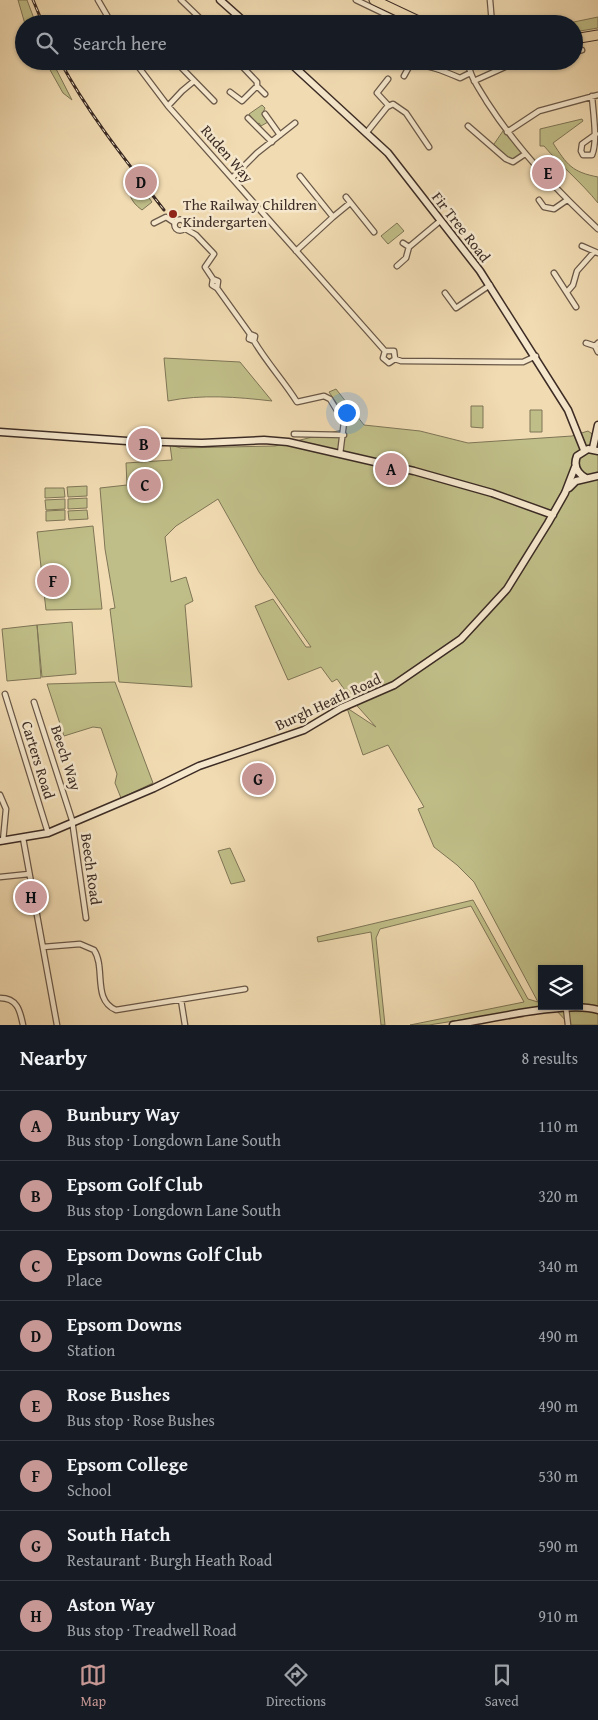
<!DOCTYPE html>
<meta charset="utf-8">
<style>
body{margin:0;font-family:"Gentium Book Plus",serif;background:#242831;color:#f1f3f6}
.controls{position:absolute;right:15px;bottom:15px;display:grid;overflow:hidden;border-radius:0px;box-shadow:0 1px 4px #0004}
.controls button{width:45px;height:45px;display:grid;place-items:center;padding:0;border:0;border-bottom:1px solid #363941;background:#171b24;color:#f1f3f6;font:25px sans-serif}
.you{position:absolute;left:346px;top:412px;width:18px;height:18px;margin:-12px;border:4px solid #fff;border-radius:50%;background:#1a73e8;box-shadow:0 0 0 8px #1a73e833}
.badge{display:grid;place-items:center;width:32px;height:32px;border-radius:50%;background:#c59692;color:#111;font-size:16px;font-weight:700}
.pin{position:absolute;translate:-50% -50%;border:2px solid #fff;box-shadow:0 1px 5px #0006}
.list{margin:0;padding:0;list-style:none}
h2{display:flex;justify-content:space-between;align-items:center;height:65px;margin:0;padding:0 20px;font-size:21px}
h2 small{font-size:16px;font-weight:400;color:#9ea1a6}
.list li{display:grid;grid-template-columns:32px 1fr auto;gap:15px;align-items:center;box-sizing:border-box;height:70px;padding:0 20px;border-top:1px solid #363941}
.list b{display:block;font-size:19px;white-space:nowrap}
.list p{margin:0;font-size:16px;white-space:nowrap;color:#9ea1a6}
.list em{font-size:16px;font-style:normal;color:#9ea1a6}
.icon{flex:none;width:28px;height:28px;fill:none;stroke:currentColor;stroke-width:2;stroke-linecap:round;stroke-linejoin:round}
.map{position:relative;flex:none;width:598px;height:1025px;overflow:hidden}
.search{position:absolute;background:#171b24;box-shadow:0 1px 4px #0004;left:15px;right:15px;top:15px;height:55px;display:flex;align-items:center;gap:12px;box-sizing:border-box;padding:0 18px;border-radius:28px;color:#9ea1a6;font-size:19px}
.sheet{height:625px;background:#171b24}
nav{display:flex;justify-content:space-around;align-items:center;box-sizing:border-box;height:70px;border-top:1px solid #363941;background:#171b24;font-size:14px;color:#9ea1a6}
nav a{display:grid;justify-items:center;gap:2px}
nav .on{color:#c59692}
.map>svg:first-child{display:block}
.green{fill:#c0be88;stroke:#7e7556}
.lines{fill:none;stroke-linecap:round;stroke-linejoin:round}
.street-casing{stroke:#695848;stroke-width:7}
.secondary-casing{stroke:#3c2c25;stroke-width:9}
.highway-casing{stroke:#3c2c25;stroke-width:11}
.street{stroke:#f6e8cd;stroke-width:4.5}
.secondary{stroke:#f6e8cd;stroke-width:6}
.highway{stroke:#f1dbb2;stroke-width:9}
.rail-casing{stroke:#3c2c25;stroke-width:3}
.rail{stroke:#f6e8cd;stroke-width:1;stroke-dasharray:4;stroke-linecap:butt}
.poi-dot{fill:#8f2418;stroke:#f6e8cd;stroke-width:2}
.labels{text-anchor:middle;stroke-width:5;stroke-linejoin:round;paint-order:stroke}
.street-label{font-size:15px;fill:#3c2c25;stroke:#f6e8cd}
.poi-label{font-size:15px;fill:#3c2c25;stroke:#f6e8cd;text-anchor:start}
</style>
<div class="map">
<svg width="598" height="1025" viewBox="0 0 598 1025">
<rect width="100%" height="100%" fill="#f1dbb2"/>
<filter id="stains"><feTurbulence type="fractalNoise" baseFrequency=".004" numOctaves="4"/><feColorMatrix values="0 0 0 0 .2 0 0 0 0 .09 0 0 0 0 .02 0 0 0 .5 -.17"/></filter>
<radialGradient id="worn" r=".72"><stop offset=".6" stop-color="#630" stop-opacity="0"/><stop offset="1" stop-color="#630" stop-opacity=".3"/></radialGradient>
<path class="green" d="M18,0H27L36,24H25Z
M598,17V28L574,32V24H564Z
M45,61H52L72,100L63,93Z
M262,105L265,108L262,115L268,122L261,126L259,123L256,125L249,114Z
M582,119L583,121L553,143C567,165 572,172 598,177V203C581,182 561,166 544,146H540V129Z
M505,128L525,154L513,162L492,147Z
M131,174L152,202L142,210C129,201 128,191 126,175Z
M397,223L404,231L388,244L381,236Z
M164,358L240,362L272,401C237,397 202,394 168,401Z
M336,389L364,425L420,431L468,443L572,436L588,431L598,438V1025H570L552,1006H579V969H542V1006H546L429,1025H410L524,1002L471,906L380,929L376,938L385,1025H381L371,932L318,942L317,937L473,900L528,999L538,1002L474,882L457,865L434,847L418,809L424,807L388,745L363,755L347,708L376,727L351,699L337,679L332,682L321,667L288,680L255,606L273,599L306,647H311L259,572L218,499L176,526L165,537L171,582L186,577L193,601L185,605L192,687L119,682L110,609L115,608L105,549L100,488L127,485L126,463L172,460L170,445L181,448L275,446L346,429L348,420L329,392Z
M471,406H483V428L471,427Z
M530,410H542V432H530Z
M87,486V496L68,497L67,487Z
M45,488H64L65,497L45,498Z
M87,498V508L68,509V499Z
M65,499V509L46,510L45,500Z
M65,510V520L46,521V511Z
M87,510L88,519L69,520L68,511Z
M93,526L102,609L46,610L37,532Z
M72,622L76,674L42,677L37,625Z
M37,625L41,678L7,681L2,629Z
M115,682L153,783L121,798L115,783L117,774L101,728L93,727L64,736L47,684Z
M230,848L245,881L231,884L218,851Z"/>
<g class="lines">
<g class="street-casing">
<path id="street" d="M98,0L112,24
M181,0L206,24
M356,0L406,24
M490,0L492,24
M574,52L582,50
M134,61L168,106L385,351
M175,61L214,101
M237,61L257,82V86L265,94
M468,61C469,76 480,90 487,102C518,150 557,191 598,229
M245,68L251,61
M404,76L410,65C425,63 446,72 460,78L470,73
M388,79L377,93L388,105
M474,81L505,67L526,61
M230,92L242,101L257,86
M592,96C593,112 598,141 592,155H583L581,151L582,144L596,134
M168,106L182,91L194,81
M265,114L280,135
M248,118L272,142
M468,126L506,159L513,162L525,154
M367,132L387,107L393,104L406,113L429,147
M507,132L539,111L598,95
M232,178L257,153L295,123
M346,197L374,232
M539,200L544,207L554,209L567,200
M333,217L350,203
M174.5 225a5.5 5.5 0 1 1 11 0a5.5 5.5 0 1 1-11 0Z
M154,223L166,217L175,223
M184,228L196,235L214,254L205,267L213,279L218,281L217,288
M403,243L409,247
M582,246L598,253
M296,251L333,217L300,176
M397,266L406,258L409,247L440,221
M554,273L576,307
M213,279L212,285L217,288L250,334L255,336L254,341
M567,292L573,285L577,271L593,253
M445,293L456,308L490,285
M250,334L249,339L254,341C267,363 284,381 297,402L324,396L330,399L344,422L340,454
M586,343L595,346
M598,343L595,346L598,352
M385,351L383,358L389,363L395,359L401,361L523,362L536,356
M385,351H394L395,359
M294,434L344,435
M5,694L48,833
M34,702L72,820L86,918
M0,795L6,809L3,841
M23,838L57,1025
M0,877L29,874
M43,947L80,944L94,950C106,968 92,1000 116,1010L245,989
M0,998C17,998 20,1010 23,1025
M181,1000L185,1025
M566,1008L568,1025"/>
</g>
<g class="secondary-casing">
<path id="secondary" d="M220,0L247,24
M288,61L388,153L480,271L568,410L584,450
M0,432L127,441L202,443L264,440L288,442L414,471L492,493L553,515
M593,448L598,425
M586,478C577,473 573,466 577,456L588,449L598,451
M569,488L576,481L598,476
M0,841L48,833L154,788L199,766L304,730L341,708L394,685L461,639L507,589L548,523L565,493L575,467
M453,1025C486,1020 569,1000 598,1010"/>
</g>
<g class="highway-casing">
<path id="highway" d="M374,0L425,24
M574,39L598,35"/>
</g>
<use href="#street" class="street"/>
<use href="#secondary" class="secondary"/>
<use href="#highway" class="highway"/>
<g class="rail-casing">
<path id="rail" d="M33,0L43,24
M60,61C89,115 127,162 164,210"/>
</g>
<use href="#rail" class="rail"/>
</g>
<circle class="poi-dot" cx="173" cy="214" r="5"/>
<g class="labels">
<g class="street-label">
<text transform="translate(227 154) rotate(49)" y="5">Ruden Way</text>
<text transform="translate(461 227) rotate(52)" y="5">Fir Tree Road</text>
<text transform="translate(328 702) rotate(-25)" y="5">Burgh Heath Road</text>
<text transform="translate(66 758) rotate(72)" y="5">Beech Way</text>
<text transform="translate(38 760) rotate(73)" y="5">Carters Road</text>
<text transform="translate(91 869) rotate(82)" y="5">Beech Road</text>
</g>
<g class="poi-label">
<text x="183" y="210">The Railway Children<tspan x="183" dy="17">Kindergarten</tspan></text>
</g>
</g>
<rect width="100%" height="100%" filter="url(#stains)"/>
<rect width="100%" height="100%" fill="url(#worn)"/>
</svg>
<div class="controls">
<button><svg class="icon" aria-label="layers" viewBox="0 0 24 24"><path d="M12 4l9 5-9 5-9-5zM3 14l9 5 9-5"/></svg></button>
</div>
<div class="you"></div>
<div class="pin badge" style="left:391px;top:469px">A</div>
<div class="pin badge" style="left:144px;top:444px">B</div>
<div class="pin badge" style="left:145px;top:485px">C</div>
<div class="pin badge" style="left:141px;top:182px">D</div>
<div class="pin badge" style="left:548px;top:173px">E</div>
<div class="pin badge" style="left:53px;top:581px">F</div>
<div class="pin badge" style="left:258px;top:779px">G</div>
<div class="pin badge" style="left:31px;top:897px">H</div>
<div class="search"><svg class="icon" aria-label="search" viewBox="0 0 24 24"><circle cx="10" cy="10" r="6"/><path d="M15 15l6 6"/></svg>Search here</div>
</div>
<section class="sheet">
<h2>Nearby<small>8 results</small></h2>
<ul class="list">
<li><span class="badge">A</span><div><b>Bunbury Way</b><p>Bus stop · Longdown Lane South</p></div><em>110 m</em></li>
<li><span class="badge">B</span><div><b>Epsom Golf Club</b><p>Bus stop · Longdown Lane South</p></div><em>320 m</em></li>
<li><span class="badge">C</span><div><b>Epsom Downs Golf Club</b><p>Place</p></div><em>340 m</em></li>
<li><span class="badge">D</span><div><b>Epsom Downs</b><p>Station</p></div><em>490 m</em></li>
<li><span class="badge">E</span><div><b>Rose Bushes</b><p>Bus stop · Rose Bushes</p></div><em>490 m</em></li>
<li><span class="badge">F</span><div><b>Epsom College</b><p>School</p></div><em>530 m</em></li>
<li><span class="badge">G</span><div><b>South Hatch</b><p>Restaurant · Burgh Heath Road</p></div><em>590 m</em></li>
<li><span class="badge">H</span><div><b>Aston Way</b><p>Bus stop · Treadwell Road</p></div><em>910 m</em></li>
</ul>
</section>
<nav>
<a class="on"><svg class="icon" aria-label="map" viewBox="0 0 24 24"><path d="M3 6l6-2 6 2 6-2v14l-6 2-6-2-6 2zM9 4v14M15 6v14"/></svg>Map</a>
<a><svg class="icon" aria-label="directions" viewBox="0 0 24 24"><path d="M12 3l9 9-9 9-9-9zM9 14v-3h6M13 9l2 2-2 2"/></svg>Directions</a>
<a><svg class="icon" aria-label="saved" viewBox="0 0 24 24"><path d="M7 4h10v16l-5-4-5 4z"/></svg>Saved</a>
</nav>
